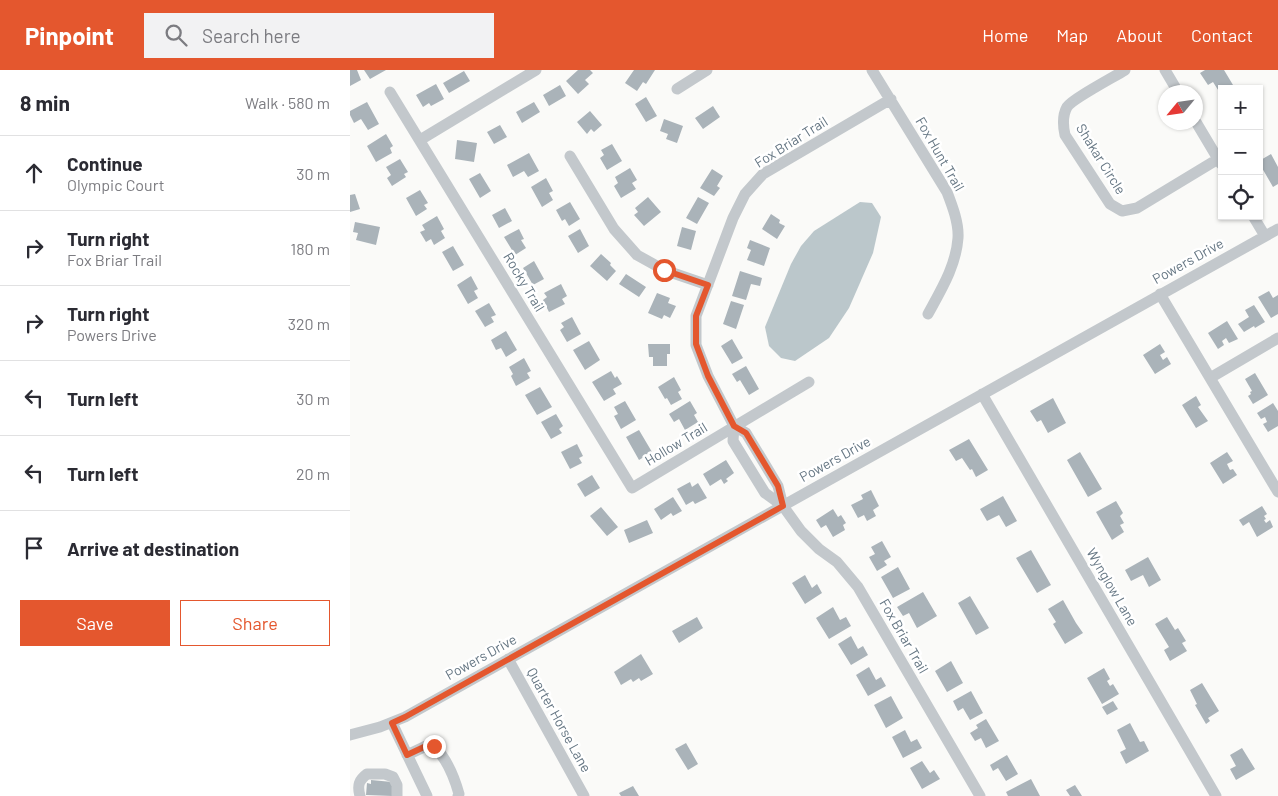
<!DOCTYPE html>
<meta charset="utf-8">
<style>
body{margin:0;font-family:Barlow,sans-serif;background:#f2f2f3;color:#2b2b33}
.controls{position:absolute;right:15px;top:15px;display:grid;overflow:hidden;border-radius:0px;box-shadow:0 1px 4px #0004}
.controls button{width:45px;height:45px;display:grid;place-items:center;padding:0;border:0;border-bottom:1px solid #e1e1e2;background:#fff;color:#2b2b33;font:25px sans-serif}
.compass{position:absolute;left:808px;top:15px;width:45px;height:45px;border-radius:50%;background:#fff;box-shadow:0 1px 4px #0004;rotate:241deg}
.stop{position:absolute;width:15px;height:15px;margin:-11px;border:4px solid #e4572e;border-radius:50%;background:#fff}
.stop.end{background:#e4572e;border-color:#fff;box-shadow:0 1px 5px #0008}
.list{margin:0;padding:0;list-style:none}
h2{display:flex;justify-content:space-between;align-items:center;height:65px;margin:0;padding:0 20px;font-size:21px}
h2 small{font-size:16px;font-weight:400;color:#7c7c81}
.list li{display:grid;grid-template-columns:32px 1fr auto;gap:15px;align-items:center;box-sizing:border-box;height:75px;padding:0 20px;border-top:1px solid #e1e1e2}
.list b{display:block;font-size:19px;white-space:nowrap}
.list p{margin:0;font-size:16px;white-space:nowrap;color:#7c7c81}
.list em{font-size:16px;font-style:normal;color:#7c7c81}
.actions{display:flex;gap:10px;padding:15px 20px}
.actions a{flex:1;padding:11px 0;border:1px solid #e4572e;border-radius:0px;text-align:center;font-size:18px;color:#e4572e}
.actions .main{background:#e4572e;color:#fff}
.icon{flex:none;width:28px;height:28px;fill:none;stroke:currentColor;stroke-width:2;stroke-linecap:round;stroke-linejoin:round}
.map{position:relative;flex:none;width:928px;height:726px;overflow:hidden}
header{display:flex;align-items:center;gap:30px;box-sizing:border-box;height:70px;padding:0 25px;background:#e4572e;color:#fff}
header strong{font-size:24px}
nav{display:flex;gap:28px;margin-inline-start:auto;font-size:18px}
.search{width:350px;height:45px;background:#f2f2f3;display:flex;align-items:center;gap:12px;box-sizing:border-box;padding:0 18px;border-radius:0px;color:#7c7c81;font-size:19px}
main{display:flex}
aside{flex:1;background:#fff}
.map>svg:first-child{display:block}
.water{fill:#bbc7cb}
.building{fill:#aab3b9}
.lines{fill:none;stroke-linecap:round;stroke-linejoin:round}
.minor{stroke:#c3c8cc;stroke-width:11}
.route{stroke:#e4572e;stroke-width:6}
.labels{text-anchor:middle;stroke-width:5;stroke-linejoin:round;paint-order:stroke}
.street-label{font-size:14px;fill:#657683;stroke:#fff}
</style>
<header>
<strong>Pinpoint</strong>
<div class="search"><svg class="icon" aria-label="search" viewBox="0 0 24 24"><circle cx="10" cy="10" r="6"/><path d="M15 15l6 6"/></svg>Search here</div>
<nav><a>Home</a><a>Map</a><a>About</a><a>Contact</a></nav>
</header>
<main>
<aside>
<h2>8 min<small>Walk · 580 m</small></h2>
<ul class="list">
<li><svg class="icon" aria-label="ahead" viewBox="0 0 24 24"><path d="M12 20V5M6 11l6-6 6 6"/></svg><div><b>Continue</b><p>Olympic Court</p></div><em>30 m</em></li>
<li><svg class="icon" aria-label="right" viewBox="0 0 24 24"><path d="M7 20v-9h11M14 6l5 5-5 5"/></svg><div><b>Turn right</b><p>Fox Briar Trail</p></div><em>180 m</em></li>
<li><svg class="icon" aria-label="right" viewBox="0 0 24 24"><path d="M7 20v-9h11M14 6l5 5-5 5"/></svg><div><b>Turn right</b><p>Powers Drive</p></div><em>320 m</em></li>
<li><svg class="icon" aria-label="left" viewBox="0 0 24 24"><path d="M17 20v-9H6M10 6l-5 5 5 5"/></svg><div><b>Turn left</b></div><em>30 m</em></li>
<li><svg class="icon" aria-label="left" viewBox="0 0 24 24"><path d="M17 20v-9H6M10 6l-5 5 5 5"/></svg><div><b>Turn left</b></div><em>20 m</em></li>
<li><svg class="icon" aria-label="arrive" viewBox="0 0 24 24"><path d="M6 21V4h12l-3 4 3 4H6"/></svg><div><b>Arrive at destination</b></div></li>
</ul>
<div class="actions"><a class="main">Save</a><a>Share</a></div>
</aside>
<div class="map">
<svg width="928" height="726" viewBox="0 0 928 726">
<rect width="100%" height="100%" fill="#fafaf8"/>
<path class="water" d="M510,132L522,133L531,147L523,183L499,238L479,268L445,291L431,288L419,276L415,257L441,194L451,176L464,161Z"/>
<path class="building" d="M0,0H7L11,10L0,16Z
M14,0H36L20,9Z
M228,0H240L243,3L235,10L239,14L228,24L216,11Z
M284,0H305L296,14L293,12L287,21L275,13Z
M855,0H874L883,15L876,19H872V21L870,23L863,12L858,15L850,3Z
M114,1L120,11L99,23L93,13Z
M86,14L94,29L81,36L79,33L73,37L66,25Z
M210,15L216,26L199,36L193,25Z
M296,27L307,46L296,52L285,34Z
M17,32L29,54L18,60L11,49L4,53L0,45V41Z
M184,32L190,42L172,53L166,42Z
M363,36L370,47L353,59L345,48Z
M240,41L252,55L244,62L241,59L237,64L227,52Z
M314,49L333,56L327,73L316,69L318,64L310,61Z
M150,55L157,67L144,74L137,62Z
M36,64L43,76L40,78L42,83L26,92L17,76Z
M107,70L127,73L124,92L105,89Z
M262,74L272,91L257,100L250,88L254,85L251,80Z
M179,83L189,101L178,107L174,101L163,107L157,95Z
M921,84L928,97V114L923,117L912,98L909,100V91Z
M50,89L58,102L54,104L56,107L42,116L37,108L41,105L36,97Z
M280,98L287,110L282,113L286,119L271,128L264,116L268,113L265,107Z
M362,99L373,106L367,116L370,118L364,126L350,118Z
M130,103L141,121L130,128L119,109Z
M196,108L203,121L199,123L203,130L192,137L181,117Z
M70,120L78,133L74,135L77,139L66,146L56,128Z
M5,124L10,139L0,142V125Z
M298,127L311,142L294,156L284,145L288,142L285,138Z
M348,127L359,133L347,154L336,148Z
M220,132L230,149L219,156L215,149L212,151L206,140Z
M155,138L162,151L149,158L142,145Z
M421,144L430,150L429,153L435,156L427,169L412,159Z
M87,146L94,159L91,161L95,168L84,175L81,169L76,172L70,162L75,160L72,155Z
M5,152L30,157L26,175L6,170L8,163L3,162Z
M332,157L346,161L341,180L327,176Z
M169,159L174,169L171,170L176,178L165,185L154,167Z
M230,159L239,176L228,183L218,166Z
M400,170L420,178L414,196L397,190L401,180L397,178Z
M103,176L114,195L103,201L92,182Z
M251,184L261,193L260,195L266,201L257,211L240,196Z
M184,191L194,209L183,215L173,198Z
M390,201L412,208L410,216L401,214L396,230L382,226Z
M276,204L296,217L289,227L269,214Z
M121,206L128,219L124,221L128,228L118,234L107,215Z
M211,214L217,226L212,229L215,234L199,242L193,230L197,227L194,223Z
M919,221L923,228L928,225V244L921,248L908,227Z
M307,223L320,228L318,233L326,236L320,248L314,245L312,249L298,243Z
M381,231L394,235L386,259L373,254Z
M139,233L146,245L141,247L144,252L135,257L125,241Z
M904,235L915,252L905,258L904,256L894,262L888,254L899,247L895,240Z
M222,247L231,264L217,272L210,260L214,257L211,253Z
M877,251L888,269L879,273L876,268L872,271L874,275L868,279L858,263Z
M156,261L167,280L156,287L151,278L146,280L141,270Z
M382,269L393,288L382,294L371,276Z
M239,271L250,290L235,300L223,280Z
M298,274H320V284H317V296H303V287H299Z
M810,274L815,282L810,285L813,290L817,287L821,294L805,304L793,285Z
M174,288L181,301L177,303L180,308L166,316L161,306L163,304L159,297Z
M396,296L409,319L399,325L390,310L387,312L382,304Z
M261,301L265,308L267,306L272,314L263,319L266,324L254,331L242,312Z
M905,303L918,325L903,334L898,326L901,324L900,322L902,321L895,309Z
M324,307L331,320L328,322L332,329L321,335L317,328L315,329L308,317Z
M190,317L202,337L187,345L175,325Z
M846,326L851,335L848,337L858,351L846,358L832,335Z
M703,328L716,353L698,363L691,350L687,352L680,341Z
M275,331L286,350L271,359L264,346L268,344L264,337Z
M340,331L347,343L344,345L348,352L335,360L329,349L324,352L319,344Z
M923,333L928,341V356L918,362L913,354L917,352L915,347L911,349L907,343Z
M206,344L213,356L209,359L212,363L201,369L191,352Z
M289,360L302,382L289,390L276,367Z
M619,369L638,400L626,407L622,399L620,400L612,388L606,391L599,380Z
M227,374L233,386L229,388L232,393L220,399L211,382Z
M730,382L752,419L738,427L717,390Z
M877,382L883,391L877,394L880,400L883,399L887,405L873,414L860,393Z
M376,390L384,403L376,409L378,411L374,414L371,409L360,416L353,404Z
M242,405L250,418L235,427L227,414Z
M340,412L342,417L348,413L357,428L345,434L343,431L336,435L327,419Z
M521,420L529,436L523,440L526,446L517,451L514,445L508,448L501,435L513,429L511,425Z
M653,426L667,451L656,457L649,445L637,451L630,439Z
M323,427L332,441L323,446L321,443L311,450L304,439Z
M766,431L773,443L770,446L774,453L770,455L774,462L762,470L746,442Z
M912,436L917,444L914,446L916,449L914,450L916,453L920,450L923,457L907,467L899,452L893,456L889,450Z
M251,437L268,457L257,466L240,446Z
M483,439L488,447L491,445L496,453L493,455L495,460L483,467L476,455L471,458L466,450Z
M297,450L303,463L279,473L274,460Z
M532,471L541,487L534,491L537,495L527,501L519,487L525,484L521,477Z
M681,480L701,515L687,523L666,488Z
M798,487L811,510L799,517L793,505L781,511L775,500Z
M548,497L560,519L543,528L531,507Z
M455,505L462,518L467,514L472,523L455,534L442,513Z
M573,522L587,546L567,558L559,543L553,546L547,537Z
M620,526L639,558L626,565L608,533Z
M713,530L726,553L733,563L715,574L703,554L706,552L698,539Z
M483,537L490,550L496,547L501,556L479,569L466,548Z
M347,547L353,558L329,573L322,561Z
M817,547L825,560L828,558L836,571L832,573L837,581L820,591L814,580L819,577L805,554Z
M501,566L508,579L513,576L518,585L501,595L488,574Z
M291,584L303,604L291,611L289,608L283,612L281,609L271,615L264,602Z
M601,591L613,613L597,622L585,601Z
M519,597L526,610L531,607L536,616L518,626L506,605Z
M754,598L760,609L757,611L760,616L763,614L769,624L752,634L737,608Z
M852,613L869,641L858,648L860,651L856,654L845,635L847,634L840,620Z
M621,621L633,643L620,650L613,638L608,641L603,631Z
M541,626L553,648L536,658L524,635Z
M763,631L768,639L757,645L752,637Z
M636,649L649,671L636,678L631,668L625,671L620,663L628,658L626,655Z
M780,653L790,672L794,671L799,681L776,694L770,682L776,679L767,660Z
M555,660L561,672L567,669L572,678L553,688L542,667Z
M336,673L348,694L338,700L325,679Z
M892,678L905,699L886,710L880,699L886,696L880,685Z
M657,685L668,704L656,711L648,698L643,701L640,695Z
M572,691L580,703L584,700L590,709L572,719L560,698Z
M681,709L690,726H658L656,722Z
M21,710L42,712V726L16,725L17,713L21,714Z
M725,715L732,726H720L716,720Z
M283,716L289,726H271L269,723Z"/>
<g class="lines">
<path class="minor" d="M522,0L597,122C602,135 609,153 608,168C606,196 591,220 578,244
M775,0C764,7 722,29 717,37C712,46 713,56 715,65L760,134L772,141L787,138L868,89
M815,0L828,22
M327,19L357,0
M40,22L282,418L459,312
M846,52L871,94
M70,70L186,0
M220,86L264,159L287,185L314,200L358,215
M903,146L915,166
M810,224L928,422
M860,308L928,268
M632,324L866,726
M384,356L396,363L428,416L433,436L451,461L469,479L487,492L508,517L630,726
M433,436L415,423L383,371L384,356L358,306L346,275V246L383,148L395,124L413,104L541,29
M158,589L234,726
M42,653L77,726
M0,665L30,657L55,647L928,159
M57,685L76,676H84C97,689 104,706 109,724L108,726
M10,726C7,715 9,710 17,704H35L43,707L47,715V726"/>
</g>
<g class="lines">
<path class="route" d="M84,676H76L57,685L42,653L55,647L433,436L428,416L396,363L384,356L358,306L346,274V246L358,215L314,200"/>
</g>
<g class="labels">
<g class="street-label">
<text transform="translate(441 72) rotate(-32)" y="5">Fox Briar Trail</text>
<text transform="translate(590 84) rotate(60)" y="5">Fox Hunt Trail</text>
<text transform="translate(751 89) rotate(58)" y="5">Shakar Circle</text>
<text transform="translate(838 191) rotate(-29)" y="5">Powers Drive</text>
<text transform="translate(174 212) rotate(59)" y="5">Rocky Trail</text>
<text transform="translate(326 374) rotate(-31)" y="5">Hollow Trail</text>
<text transform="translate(485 389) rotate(-29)" y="5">Powers Drive</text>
<text transform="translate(762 517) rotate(60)" y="5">Wynglow Lane</text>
<text transform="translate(554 566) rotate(60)" y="5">Fox Briar Trail</text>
<text transform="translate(131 587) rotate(-29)" y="5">Powers Drive</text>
<text transform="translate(209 650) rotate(61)" y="5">Quarter Horse Lane</text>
</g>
</g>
</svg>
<div class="controls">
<button>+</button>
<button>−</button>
<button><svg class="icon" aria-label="locate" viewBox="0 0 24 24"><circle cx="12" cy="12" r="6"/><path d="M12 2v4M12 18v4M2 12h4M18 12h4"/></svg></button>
</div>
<svg class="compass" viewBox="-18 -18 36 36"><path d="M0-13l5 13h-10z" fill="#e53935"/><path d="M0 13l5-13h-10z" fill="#7c7c81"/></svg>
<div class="stop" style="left:314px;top:200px"></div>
<div class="stop end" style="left:84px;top:676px"></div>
</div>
</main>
